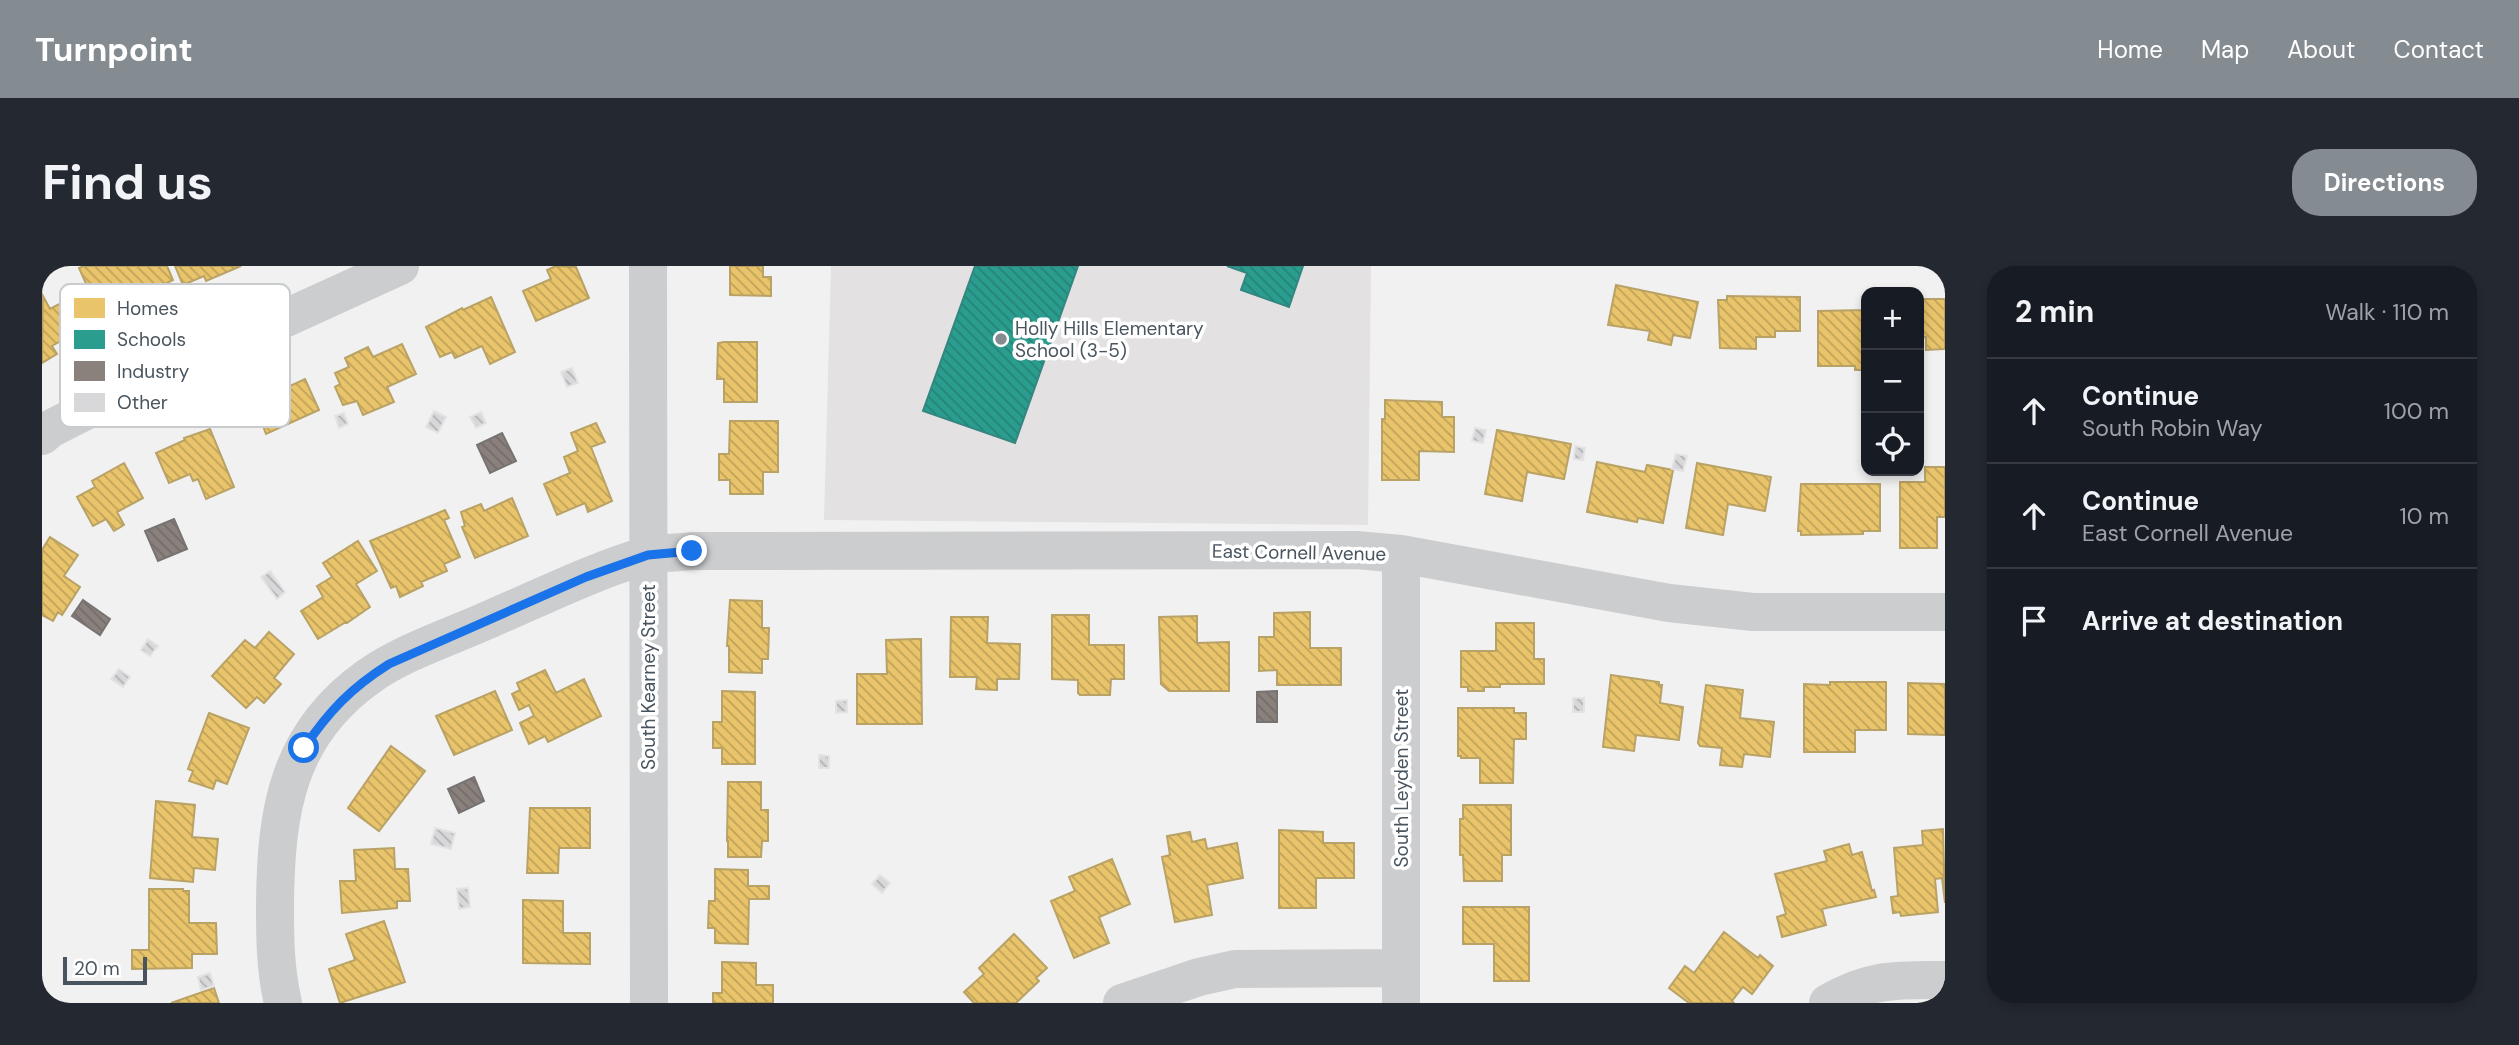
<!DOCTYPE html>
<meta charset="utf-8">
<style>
body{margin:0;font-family:"DM Sans",sans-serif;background:#242831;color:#f1f3f6}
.controls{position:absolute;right:21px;top:21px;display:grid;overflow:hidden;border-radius:14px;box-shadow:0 4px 10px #0003}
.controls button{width:63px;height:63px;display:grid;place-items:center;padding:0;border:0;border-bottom:2px solid #363941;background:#171b24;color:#f1f3f6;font:35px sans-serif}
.scale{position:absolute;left:21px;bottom:18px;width:84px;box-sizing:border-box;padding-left:7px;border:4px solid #48545e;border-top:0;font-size:19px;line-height:24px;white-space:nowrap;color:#48545e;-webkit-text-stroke:5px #fff;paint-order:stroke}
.stop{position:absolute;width:21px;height:21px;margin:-16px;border:5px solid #1a73e8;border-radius:50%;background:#fff}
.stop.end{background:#1a73e8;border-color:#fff;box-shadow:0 2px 7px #0008}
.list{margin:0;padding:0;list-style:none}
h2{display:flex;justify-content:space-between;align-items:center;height:91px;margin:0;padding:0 28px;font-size:30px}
h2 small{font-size:23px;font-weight:400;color:#9ea1a6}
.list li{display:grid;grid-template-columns:46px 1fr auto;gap:21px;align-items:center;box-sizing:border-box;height:105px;padding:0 28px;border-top:2px solid #363941}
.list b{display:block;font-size:26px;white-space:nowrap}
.list p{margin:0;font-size:23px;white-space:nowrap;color:#9ea1a6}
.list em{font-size:23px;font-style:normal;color:#9ea1a6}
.icon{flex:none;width:38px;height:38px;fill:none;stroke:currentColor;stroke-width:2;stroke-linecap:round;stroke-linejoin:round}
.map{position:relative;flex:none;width:1903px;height:737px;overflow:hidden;border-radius:28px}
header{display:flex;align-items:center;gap:42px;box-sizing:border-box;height:98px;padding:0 35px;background:#848b91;color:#fff}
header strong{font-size:33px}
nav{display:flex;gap:38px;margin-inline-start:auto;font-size:24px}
.intro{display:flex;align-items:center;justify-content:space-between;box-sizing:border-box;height:168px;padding:0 42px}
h1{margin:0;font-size:49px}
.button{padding:18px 32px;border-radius:28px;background:#848b91;color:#fff;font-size:24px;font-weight:700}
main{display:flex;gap:42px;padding:0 42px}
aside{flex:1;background:#171b24;border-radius:28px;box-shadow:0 4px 10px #0003}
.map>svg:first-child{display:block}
.education{fill:#e3e1e2}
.homes{fill:url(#homes-back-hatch);stroke:#b9a266;stroke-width:2}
.schools{fill:url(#schools-back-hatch);stroke:#338780;stroke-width:2}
.industry{fill:url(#industry-back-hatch);stroke:#767473;stroke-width:2}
.building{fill:url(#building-back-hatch);stroke:#e3e3e4;stroke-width:2}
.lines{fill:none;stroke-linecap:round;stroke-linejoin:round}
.minor{stroke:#cbcdcf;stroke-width:38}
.route{stroke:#1a73e8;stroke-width:9}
.poi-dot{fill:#848b91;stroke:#fff;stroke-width:2.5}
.labels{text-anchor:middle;stroke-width:7;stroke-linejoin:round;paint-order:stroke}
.poi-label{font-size:19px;fill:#48545e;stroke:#fff;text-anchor:start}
.street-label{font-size:19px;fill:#48545e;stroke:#fff}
.key{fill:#fff;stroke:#c8cccf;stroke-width:2}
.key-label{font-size:19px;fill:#48545e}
</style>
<header>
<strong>Turnpoint</strong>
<nav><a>Home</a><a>Map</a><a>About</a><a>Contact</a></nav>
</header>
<div class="intro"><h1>Find us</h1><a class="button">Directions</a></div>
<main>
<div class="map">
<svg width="1903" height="737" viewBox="0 0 1903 737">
<defs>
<pattern id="homes-back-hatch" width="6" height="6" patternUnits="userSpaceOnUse" patternTransform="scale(1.75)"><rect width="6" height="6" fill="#e9c46a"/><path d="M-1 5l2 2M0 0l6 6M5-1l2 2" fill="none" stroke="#bfa25a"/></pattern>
<pattern id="schools-back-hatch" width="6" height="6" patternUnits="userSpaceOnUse" patternTransform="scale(1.75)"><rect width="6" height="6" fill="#2a9d8f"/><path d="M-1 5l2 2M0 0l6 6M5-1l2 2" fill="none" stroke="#268378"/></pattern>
<pattern id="industry-back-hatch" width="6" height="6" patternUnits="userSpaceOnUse" patternTransform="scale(1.75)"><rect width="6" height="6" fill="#8a817c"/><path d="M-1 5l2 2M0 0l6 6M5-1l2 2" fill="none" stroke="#736c69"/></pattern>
<pattern id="building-back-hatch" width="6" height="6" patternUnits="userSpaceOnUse" patternTransform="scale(1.75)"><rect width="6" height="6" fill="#d8d8da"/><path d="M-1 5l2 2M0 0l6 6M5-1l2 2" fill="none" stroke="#b1b2b4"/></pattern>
</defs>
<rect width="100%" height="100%" fill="#f2f1f1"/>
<path class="education" d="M789,0H1329L1326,259L782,254Z"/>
<path class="homes" d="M42,0H125L131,14L111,24L114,31L81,45L78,39L58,49L37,2Z
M133,0H199L164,15L162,10L141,19Z
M514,0L534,1L547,32L494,55L481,25L509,13L505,4Z
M688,0H721V11H729V30L688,29Z
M1574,19L1656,36L1648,72L1631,69L1629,79L1606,74L1608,65L1566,59Z
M1,30L8,43L21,36L38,64L10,80L15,88L0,97Z
M1685,30L1758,31V65H1733V71H1714V83L1678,82L1676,34H1685Z
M449,31L473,86L448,98L440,80L413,92L410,86L398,91L384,61L420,42L421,44Z
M1823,32L1824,104H1813V100H1776V45L1823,44Z
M1877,33H1903V83L1884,84V71L1877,72Z
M682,76H715V136H682V113H675L676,77Z
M360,78L374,108L345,121L352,136L321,149L315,135L301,139L293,121L298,118L293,107L307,101L303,92L326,81L331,91Z
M263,113L277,144L224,168L209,128L232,118L235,126Z
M1343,134L1400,136V151H1412V186L1377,185V214H1340V153H1343Z
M688,155H736V206H721V228H688V214H677V188H687Z
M554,157L563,176L549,181L570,235L546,246L543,237L515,249L502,218L528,207L522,191L536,185L529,167Z
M168,163L192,221L164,233L156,213L151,215L148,208L127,217L114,187L143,174L142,172Z
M1455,164L1529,178L1522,213L1485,206L1480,235L1443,228Z
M1555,196L1603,206L1605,199L1631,204L1621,257L1596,252L1595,256L1545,246Z
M82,197L101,232L75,246L82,259L72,265L64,253L51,260L35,231L53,221L50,215Z
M1655,197L1729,211L1723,245L1686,238L1681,269L1644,262Z
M1883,201H1903V251H1895V282H1858V216H1883Z
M1759,218H1838V265H1821V268L1759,269V265H1756Z
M470,232L486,270L433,292L420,261L423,260L419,246L439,238L442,245Z
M403,244L407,252L402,254L418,291L402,298L405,305L379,316L381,320L358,331L354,320L349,322L328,275Z
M8,271L36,289L22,310L38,321L20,349L16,346L11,355L0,349V284Z
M316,275L335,305L314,318L328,341L305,357L304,356L276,373L259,345L281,331L275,320L290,311L281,297Z
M688,334L720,335V362H727L726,393H720V407L687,406V380H685Z
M1268,346V382H1299V419H1235V404L1217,405V371H1232V347Z
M1010,349H1047V379H1082V413H1069L1068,429H1038L1036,427V414L1010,413Z
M1155,350V377L1187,376V425H1127L1119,418L1117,351Z
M909,351H946L945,377L978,378L977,413H955V424L934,423L935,411H908Z
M1454,357H1492V393H1502V418H1458V421H1442V425H1426V421H1419V385H1454Z
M227,366L252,388L232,412L239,418L222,437L215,431L204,442L170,410L203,374L213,382Z
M873,373H879L880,458H815V408H845L844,374Z
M503,404L514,427L542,413L559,450L506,476L503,470L487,478L478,457L492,450L487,439L477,444L470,428L478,424L475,417Z
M1569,409L1617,416V419H1620L1618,437L1641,441L1637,474L1594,469L1592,485L1561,481Z
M1788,416H1844V464H1813V486H1762V418L1788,419Z
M1866,417L1903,418V469L1866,468Z
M1664,419L1701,424L1698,452L1732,456L1728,491L1702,488L1700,501L1678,499L1680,482L1658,480L1656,477Z
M453,425L470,464L412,489L394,450Z
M680,425L713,426V498H680V482H671V456H680Z
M1416,442H1472V447H1484V473H1472L1471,517H1438V492H1419V490H1416Z
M167,447L207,462L185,518L174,514L171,523L147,515L151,505L146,503Z
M349,480L383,505L337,565L306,542Z
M686,516H719V544H726V575H720L719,591H686V575H685Z
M114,535L153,539L150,571L176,573L173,604L152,602L151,616L108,612Z
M1421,539H1469V589H1460V615H1422L1421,589H1418V553H1421Z
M488,542H548V582H517L516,607H485Z
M1901,563L1903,637L1900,612L1893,613L1896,646L1859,650L1858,646L1851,647L1849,631L1856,630L1852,582L1881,579L1880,565Z
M1237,564L1281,566V577H1312V612H1274V642H1237Z
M1148,566L1150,576L1163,573L1165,583L1195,577L1201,612L1165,619L1170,649L1133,656L1120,591L1128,589L1125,570Z
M1807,578L1810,589L1820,586L1830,625L1832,624L1834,631L1780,643L1784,659L1740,671L1735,651L1744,648L1733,608L1785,595L1782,585Z
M352,582L353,603H366L368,635H355V642L300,647L298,615H314L312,584Z
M1070,593L1088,638L1057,651L1067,677L1032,692L1009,635L1033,625L1027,611Z
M673,603L706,604V620H727V633H707L706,678L673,677V662H666L667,635H673Z
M107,623H141V625H147V657H174L175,688H150V702L90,703V684H107Z
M481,634L521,635V667H548V698L481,697Z
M1421,641H1487V715H1452V678H1421Z
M342,655L363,716L298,737L287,703L313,694L304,668Z
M1682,666L1716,692L1718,689L1731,700L1710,728L1701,721L1690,735L1692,737H1647L1627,722L1643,700L1652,707Z
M972,668L1005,702L994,712L997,715L974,737H932L922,726L942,708L937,702Z
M680,696L714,697V719H731V737H671V727H680Z
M172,722L177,737H129Z"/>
<path class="schools" d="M933,0H1036L973,177L881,145Z
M1185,0H1261L1247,41L1199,24L1205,7Z"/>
<path class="industry" d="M460,167L474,195L448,207L435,179Z
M132,253L145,283L116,295L103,265Z
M41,334L68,353L58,369L30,350Z
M1235,425V456H1215V426Z
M432,511L442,535L417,547L406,523Z"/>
<path class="building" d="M530,102L536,117L525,121L519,106Z
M392,145L404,151L396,167L384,161Z
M439,146L444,157L434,162L428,151Z
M302,147L306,158L297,162L293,150Z
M1433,162L1444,164L1441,177L1430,175Z
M1533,180L1543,182L1541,194L1532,193Z
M1634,188L1645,190L1641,205L1630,203Z
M228,305L243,326L235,333L219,311Z
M106,373L116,380L108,390L99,384Z
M77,403L88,411L81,421L69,413Z
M1531,432H1542V446H1531Z
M805,434V446L794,447V435Z
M777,489L787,490V502H777Z
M393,562L413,567L409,583L389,578Z
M838,609L848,617L840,627L830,618Z
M426,622L428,641L417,643L415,623Z
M168,707L172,720L159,724L156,711Z"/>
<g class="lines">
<path class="minor" d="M606,0L607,737
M0,170L8,163L73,130L358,0
M1359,288V737
M241,737C233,703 233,671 233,637C234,545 245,469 326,411C362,385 414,369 455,350C504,329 552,305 603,290C618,286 635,287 650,285L1314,284L1359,288L1627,337L1711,346H1903
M1080,737L1157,711L1193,703L1359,702
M1786,737C1829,712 1855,714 1903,714"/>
</g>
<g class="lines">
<path class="route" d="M262,482C287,445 309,422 347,398L544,311L606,289L650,285"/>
</g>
<circle class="poi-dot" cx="959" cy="73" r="7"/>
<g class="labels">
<g class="poi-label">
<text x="973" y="69">Holly Hills Elementary<tspan x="973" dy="22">School (3-5)</tspan></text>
</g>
<g class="street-label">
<text transform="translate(1257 286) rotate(1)" y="7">East Cornell Avenue</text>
<text transform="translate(606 411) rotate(-90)" y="7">South Kearney Street</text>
<text transform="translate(1359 512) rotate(-90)" y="7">South Leyden Street</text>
</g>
</g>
<rect x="18" y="18" width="230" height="143" rx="10" class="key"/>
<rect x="32" y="32" width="31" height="20" fill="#e9c46a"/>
<rect x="32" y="64" width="31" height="19" fill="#2a9d8f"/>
<rect x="32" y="95" width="31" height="20" fill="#8a817c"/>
<rect x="32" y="127" width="31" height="19" fill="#d8d8da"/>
<g class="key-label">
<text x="75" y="49">Homes</text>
<text x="75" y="80">Schools</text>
<text x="75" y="112">Industry</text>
<text x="75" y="143">Other</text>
</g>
</svg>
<div class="controls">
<button>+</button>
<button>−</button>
<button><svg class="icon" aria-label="locate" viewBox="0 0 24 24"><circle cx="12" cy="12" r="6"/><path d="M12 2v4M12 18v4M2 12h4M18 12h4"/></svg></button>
</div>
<div class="scale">20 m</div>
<div class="stop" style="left:262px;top:482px"></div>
<div class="stop end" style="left:650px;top:285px"></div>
</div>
<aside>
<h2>2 min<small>Walk · 110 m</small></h2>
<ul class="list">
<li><svg class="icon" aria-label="ahead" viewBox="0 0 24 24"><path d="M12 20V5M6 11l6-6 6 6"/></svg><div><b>Continue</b><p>South Robin Way</p></div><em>100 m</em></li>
<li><svg class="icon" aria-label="ahead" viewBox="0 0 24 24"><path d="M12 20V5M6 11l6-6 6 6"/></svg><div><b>Continue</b><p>East Cornell Avenue</p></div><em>10 m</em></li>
<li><svg class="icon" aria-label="arrive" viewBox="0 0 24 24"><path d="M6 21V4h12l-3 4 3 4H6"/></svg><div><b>Arrive at destination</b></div></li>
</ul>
</aside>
</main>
